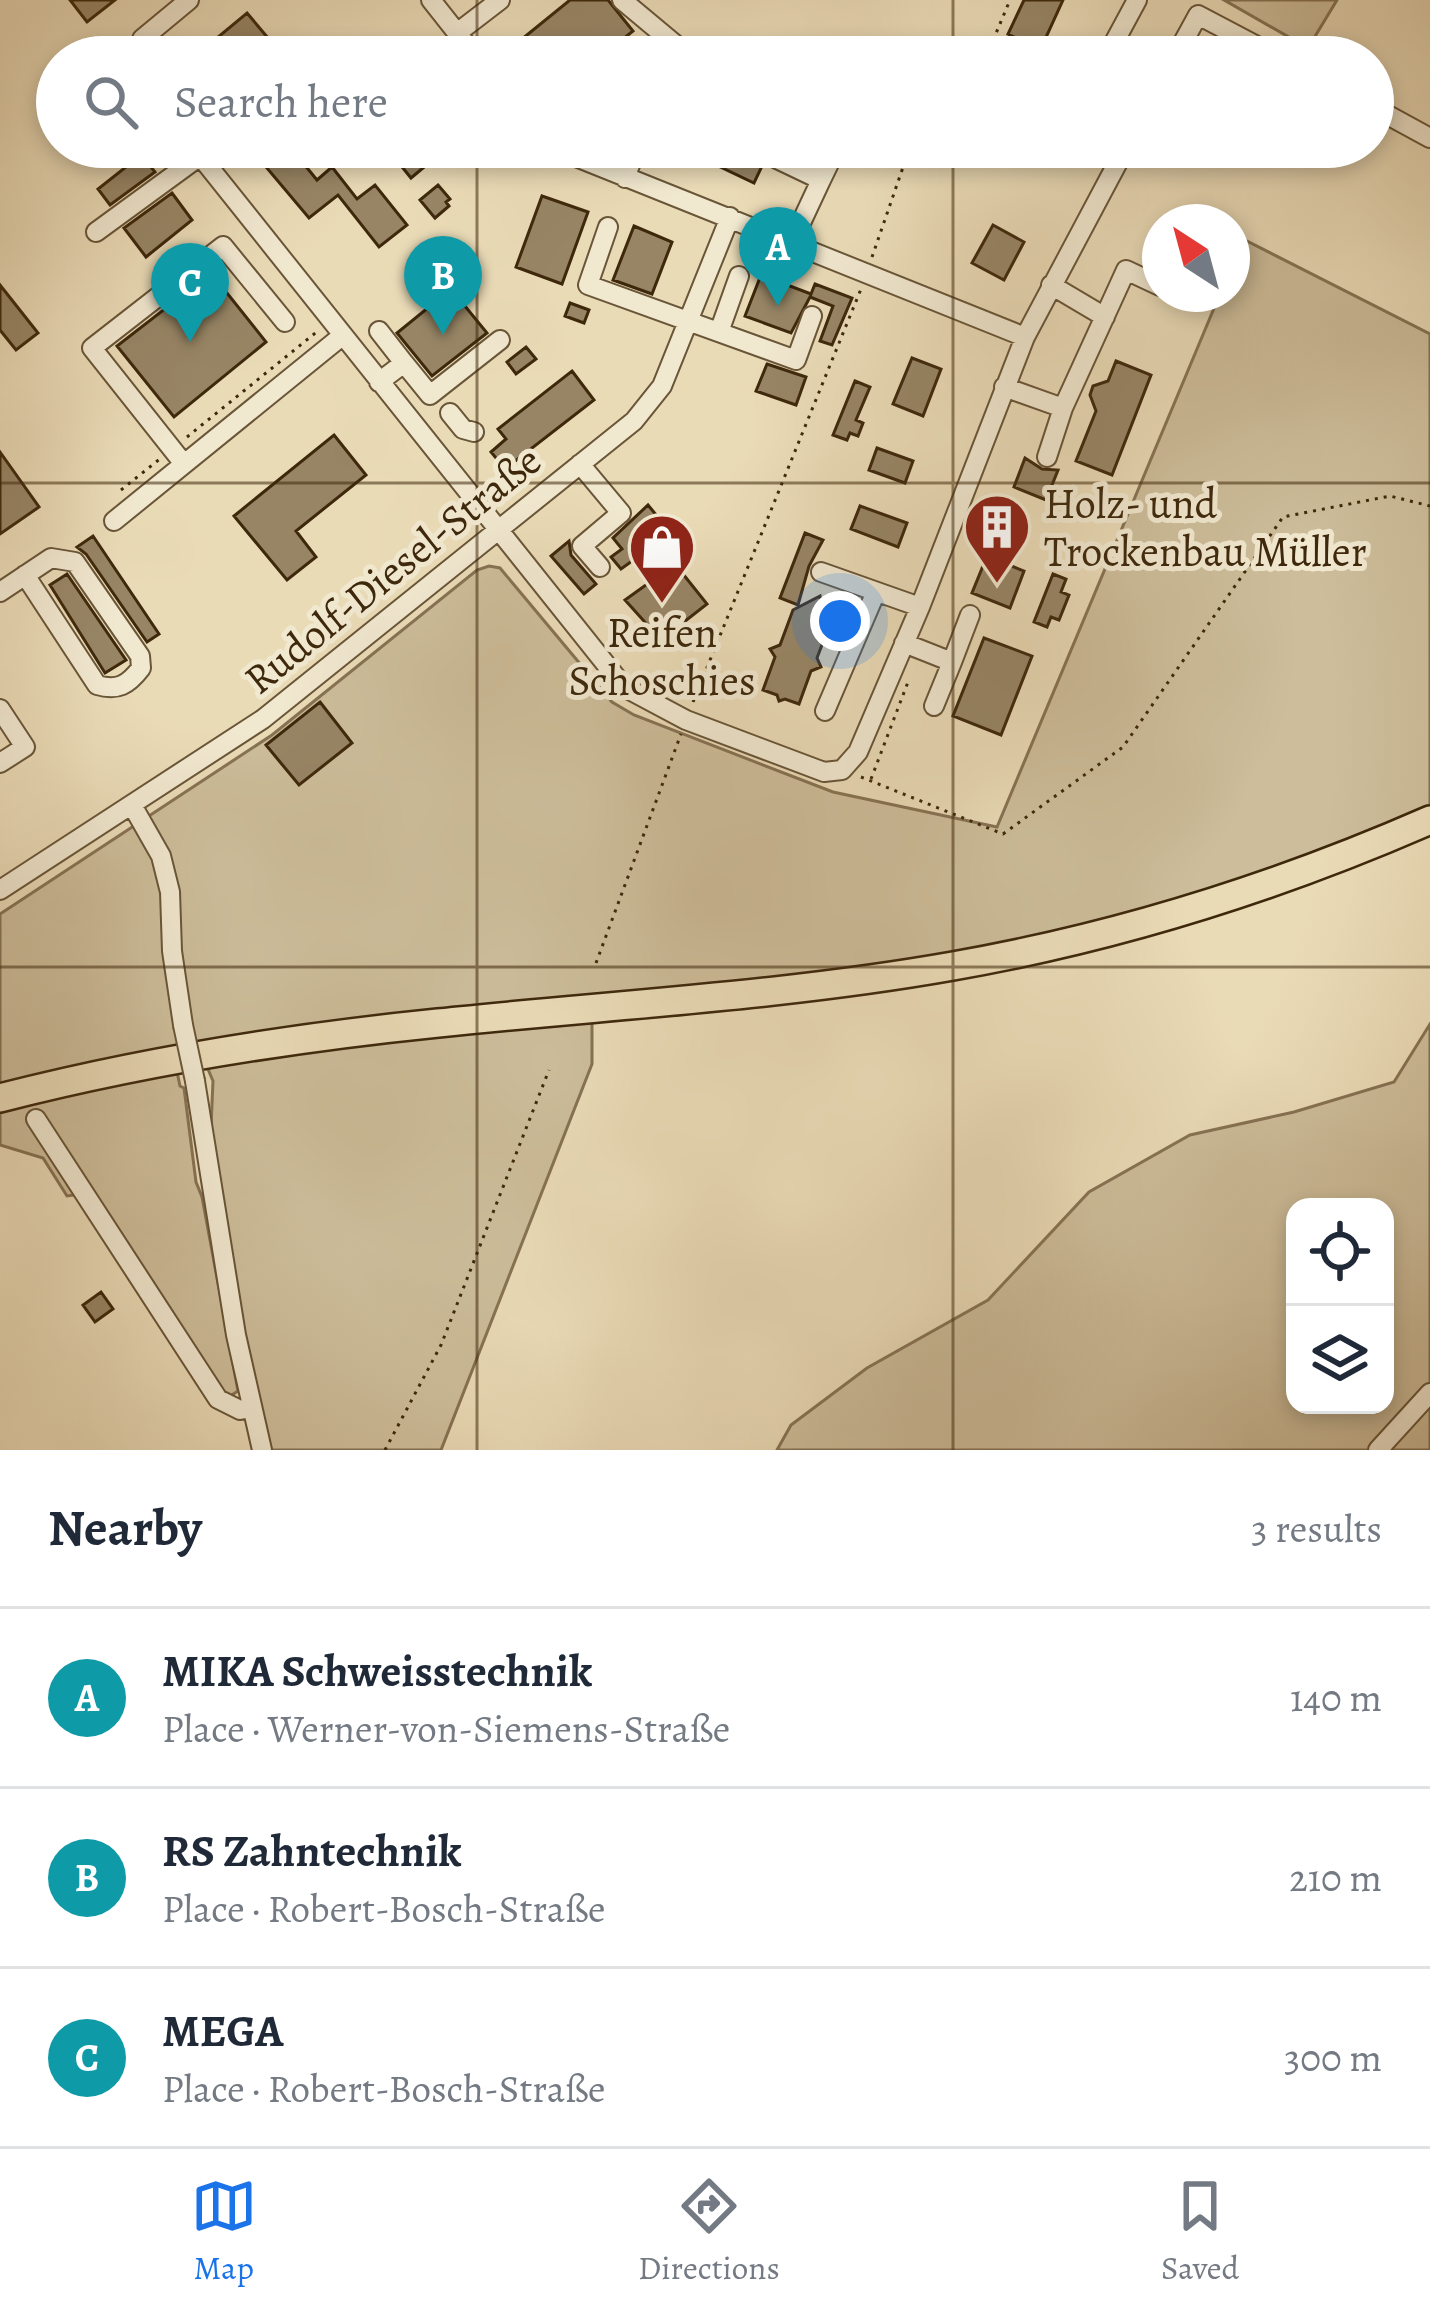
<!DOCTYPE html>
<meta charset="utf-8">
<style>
body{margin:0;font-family:Alegreya,serif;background:#f2f2f3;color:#1f2937}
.controls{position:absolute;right:36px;bottom:36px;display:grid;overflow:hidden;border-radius:24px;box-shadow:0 6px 18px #0003}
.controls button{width:108px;height:108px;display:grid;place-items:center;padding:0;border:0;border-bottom:3px solid #e0e1e3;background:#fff;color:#1f2937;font:60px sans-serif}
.compass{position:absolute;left:1142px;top:204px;width:108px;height:108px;border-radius:50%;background:#fff;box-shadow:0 6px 18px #0003;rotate:324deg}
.you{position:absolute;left:840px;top:621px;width:42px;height:42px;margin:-30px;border:9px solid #fff;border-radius:50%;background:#1a73e8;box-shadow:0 0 0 18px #1a73e833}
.badge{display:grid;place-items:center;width:78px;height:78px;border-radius:50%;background:#1a73e8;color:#fff;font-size:39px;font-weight:700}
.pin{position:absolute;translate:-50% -99px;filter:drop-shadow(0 3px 6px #0008)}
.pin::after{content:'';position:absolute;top:63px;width:42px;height:36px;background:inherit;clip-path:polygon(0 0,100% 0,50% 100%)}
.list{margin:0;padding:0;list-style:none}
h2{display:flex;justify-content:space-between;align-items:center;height:156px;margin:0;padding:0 48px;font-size:51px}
h2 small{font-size:39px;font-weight:400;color:#747a83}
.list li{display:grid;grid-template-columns:78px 1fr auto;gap:36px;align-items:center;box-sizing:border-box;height:180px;padding:0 48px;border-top:3px solid #e0e1e3}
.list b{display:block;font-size:45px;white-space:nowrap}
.list p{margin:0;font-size:39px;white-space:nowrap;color:#747a83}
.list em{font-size:39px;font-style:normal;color:#747a83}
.icon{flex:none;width:66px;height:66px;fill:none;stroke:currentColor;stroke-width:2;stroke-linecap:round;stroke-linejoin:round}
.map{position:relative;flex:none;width:1430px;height:1450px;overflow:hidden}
.search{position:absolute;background:#fff;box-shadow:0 6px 18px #0003;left:36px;right:36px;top:36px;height:132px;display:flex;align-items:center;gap:30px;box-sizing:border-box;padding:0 42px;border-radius:66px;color:#747a83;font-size:45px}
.sheet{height:696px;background:#fff}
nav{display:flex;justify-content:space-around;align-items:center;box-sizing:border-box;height:168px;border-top:3px solid #e0e1e3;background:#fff;font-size:33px;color:#747a83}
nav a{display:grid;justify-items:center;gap:6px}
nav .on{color:#1a73e8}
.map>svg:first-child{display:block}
.green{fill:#cdbd9a;stroke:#867253;stroke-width:3;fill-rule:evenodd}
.building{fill:#978565;stroke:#3e280c;stroke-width:3}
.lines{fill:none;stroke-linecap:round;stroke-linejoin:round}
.minor-casing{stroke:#695537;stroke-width:22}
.highway-casing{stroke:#3e280c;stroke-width:32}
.path{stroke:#3e280c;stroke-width:3;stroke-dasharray:3 6;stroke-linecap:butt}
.minor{stroke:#f1e8d0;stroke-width:18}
.highway{stroke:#eadbb7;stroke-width:27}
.minor-bridge-casing{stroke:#695537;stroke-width:22;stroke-linecap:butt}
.minor-bridge{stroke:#f1e8d0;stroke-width:18}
.grid{fill:none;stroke:#3e280c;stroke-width:3;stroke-opacity:0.55}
.labels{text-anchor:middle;stroke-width:10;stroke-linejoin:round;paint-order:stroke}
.poi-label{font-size:42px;fill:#3e280c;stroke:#f1e8d0;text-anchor:start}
.street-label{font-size:42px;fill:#3e280c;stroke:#f1e8d0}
</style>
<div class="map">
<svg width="1430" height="1450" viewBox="0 0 1430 1450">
<rect width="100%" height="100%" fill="#eadbb7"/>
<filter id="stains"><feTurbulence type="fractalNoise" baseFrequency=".00167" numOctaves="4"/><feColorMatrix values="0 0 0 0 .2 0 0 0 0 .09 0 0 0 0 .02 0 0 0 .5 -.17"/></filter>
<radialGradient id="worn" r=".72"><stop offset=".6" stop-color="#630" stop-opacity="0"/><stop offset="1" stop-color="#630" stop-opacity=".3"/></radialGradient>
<path class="green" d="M1224,0H1337L1308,48Z
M1243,239L1430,334V808L1370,835L1138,914L901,964L0,1087V914L272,735L477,570L489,566L500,568L612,702L634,715L833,792L997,827L1220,294H1232V265Z
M592,1016V1064L441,1450H269L234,1281L211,1127L213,1081L205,1062Z
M1430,1024V1450H777L791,1425L867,1368L988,1300L1089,1192L1190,1135L1294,1112L1394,1082ZM1295,1207H1385V1405H1295Z
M176,1067L180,1086L184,1088L196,1182L202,1197L238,1391L227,1398L81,1194L67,1196L43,1158L0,1145V1106Z"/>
<path class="building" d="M70,0H115L87,22Z
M570,0H608L633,31L601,57H537L522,39Z
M1024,0H1063L1037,57H1016L1022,41L1008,34Z
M247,13L279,51L271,57H194Z
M278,147H290L317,180L332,167L357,199L375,185L407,225L379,247L338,195L309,218L261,161Z
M386,147H448L411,178Z
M717,147H771L754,183L710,162Z
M141,155L155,172L110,205L98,189Z
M438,185L450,199L446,202L449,206L435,218L420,200Z
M172,193L192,220L146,257L124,228Z
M542,196L588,212L562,284L516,267Z
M993,225L1024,242L1004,280L972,263Z
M634,226L672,242L652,294L613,280Z
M211,273L266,342L174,417L117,346Z
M761,275L811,294L815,284L852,298L832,345L820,341L833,306L810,297L791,333L745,316Z
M0,285L38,333L16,350L0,330Z
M451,289L487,333L432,376L397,333Z
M570,303L589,310L584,323L565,316Z
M526,347L536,359L516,374L507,362Z
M912,358L941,369L923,416L893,404Z
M1116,361L1151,375L1112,475L1076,461L1096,411L1090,395L1093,386L1108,381Z
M767,364L806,377L796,405L756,391Z
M572,371L594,400L505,469L491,452L506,439L498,429Z
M855,381L870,387L856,420L863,423L858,436L850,433L847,440L833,435Z
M334,435L366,475L296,531L316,557L287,580L234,516Z
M877,448L913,461L905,483L869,470Z
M0,452L39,507L0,534Z
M1025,458L1042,469L1058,470L1046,500L1014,487Z
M648,505L671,533L621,569L611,557L622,549L613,538Z
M860,506L907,523L898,547L851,529Z
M805,533L823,540L809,566L798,605L780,598Z
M93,536L159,634L147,642L86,554L77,547Z
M569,541L571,555L596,584L584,594L551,556Z
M987,556L1024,571L1010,608L972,593Z
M675,564L707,604L661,640L625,600Z
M67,574L126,660L105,673L50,585Z
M1053,574L1066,579L1061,592L1069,595L1059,620L1051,617L1047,627L1034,622Z
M820,596L821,603L836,608L817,658L821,667L811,671L799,704L785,699L779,701L777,695L763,690L775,657L770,649L780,645L793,610Z
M984,638L1032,656L1001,735L953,716Z
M320,702L352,743L299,785L266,745Z
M101,1292L113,1309L95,1322L83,1305Z"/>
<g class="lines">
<g class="minor-casing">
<path id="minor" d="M431,0L476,57
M622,0L677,46L673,57
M457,33L500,0
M1109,52L1137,0
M139,57L142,39L189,0
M1175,57L1198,15L1278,57
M1373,107L1430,138
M193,147L624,687L686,720L824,772L842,770L858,752L920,607L1025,337L1126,147
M551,147L1025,337
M777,159L821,180L792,242
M625,178L637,147
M821,180L837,147
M608,227L588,285L796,360L812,316
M96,232L200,156
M1051,285L1105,317
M379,331L404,363
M719,332L739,276
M379,382L404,363L430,395L500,340
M1004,387L1063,408
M450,413L463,429L474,432
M1047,457L1063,408L1126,270L1160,286
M184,464L92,348L223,246L285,322
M580,464L621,513L582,546L600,567
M114,521L342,336
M821,572L920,607
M0,592L51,558L75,562L140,656L141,668C128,685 118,691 97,685L25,575
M904,643L952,662L970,615
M934,706L952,662
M0,709L25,747L0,763
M825,711L875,594
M132,805L161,856L170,892L172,951L183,1025
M0,890L263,719L634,421L662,386L730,217
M195,1081L236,1335L262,1450
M36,1119L218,1399L240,1410L251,1408
M1378,1450L1430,1393"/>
</g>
<g class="highway-casing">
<path id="highway" d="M0,1098C144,1061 290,1038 438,1023C610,1005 783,996 953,966C1118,937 1277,887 1430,820"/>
</g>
<path class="path" d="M986,57L1010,0
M872,257L910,147
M187,437L319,330
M121,490L161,458
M693,702L861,289
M861,777L1003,834L1123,747L1283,517L1390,496L1430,506
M871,779L908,682
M596,963L681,734
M385,1450L441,1345L549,1070"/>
<use href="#minor" class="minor"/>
<use href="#highway" class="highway"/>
<g class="minor-bridge-casing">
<path id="minor-bridge" d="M183,1025L195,1081"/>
</g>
<use href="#minor-bridge" class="minor-bridge"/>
</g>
<path class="grid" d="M477,0V57M953,0V57M477,147V1450M953,147V1450M0,483H1430M0,967H1430"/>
<defs>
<g id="building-pin" transform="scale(3.45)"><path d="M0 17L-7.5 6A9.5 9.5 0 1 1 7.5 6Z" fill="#8f2418" stroke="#f1e8d0"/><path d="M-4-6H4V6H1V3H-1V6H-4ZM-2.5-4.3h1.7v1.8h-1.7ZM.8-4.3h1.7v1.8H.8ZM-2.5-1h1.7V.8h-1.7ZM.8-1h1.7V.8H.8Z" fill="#fff"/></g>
<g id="shop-pin" transform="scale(3.45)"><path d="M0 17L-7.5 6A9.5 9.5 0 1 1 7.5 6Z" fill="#8f2418" stroke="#f1e8d0"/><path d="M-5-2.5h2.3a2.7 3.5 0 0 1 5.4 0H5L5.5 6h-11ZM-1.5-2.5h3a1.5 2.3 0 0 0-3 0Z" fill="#fff"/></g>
</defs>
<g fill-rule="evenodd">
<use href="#building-pin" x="997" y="527"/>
<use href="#shop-pin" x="662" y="547"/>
</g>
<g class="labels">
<g class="poi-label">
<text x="1044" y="518">Holz- und<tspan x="1044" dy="48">Trockenbau Müller</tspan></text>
<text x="662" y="647" text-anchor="middle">Reifen<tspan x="662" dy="48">Schoschies</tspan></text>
</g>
<g class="street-label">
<text transform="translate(392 569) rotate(-39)" y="15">Rudolf-Diesel-Straße</text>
</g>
</g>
<rect width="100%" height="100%" filter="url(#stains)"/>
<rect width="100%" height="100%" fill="url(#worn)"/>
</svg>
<div class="controls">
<button><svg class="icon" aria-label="locate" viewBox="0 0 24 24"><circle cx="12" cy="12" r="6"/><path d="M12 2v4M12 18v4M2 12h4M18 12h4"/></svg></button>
<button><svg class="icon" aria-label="layers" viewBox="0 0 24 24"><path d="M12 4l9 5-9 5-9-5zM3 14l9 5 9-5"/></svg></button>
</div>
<svg class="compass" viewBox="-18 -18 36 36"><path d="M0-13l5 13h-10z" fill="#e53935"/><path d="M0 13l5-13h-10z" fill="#747a83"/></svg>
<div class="you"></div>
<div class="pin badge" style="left:778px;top:306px;background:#0f9aa8">A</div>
<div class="pin badge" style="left:443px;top:335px;background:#0f9aa8">B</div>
<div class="pin badge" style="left:190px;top:342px;background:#0f9aa8">C</div>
<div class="search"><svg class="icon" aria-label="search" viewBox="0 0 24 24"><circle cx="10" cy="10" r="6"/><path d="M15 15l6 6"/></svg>Search here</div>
</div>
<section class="sheet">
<h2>Nearby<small>3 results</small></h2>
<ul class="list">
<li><span class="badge" style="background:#0f9aa8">A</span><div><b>MIKA Schweisstechnik</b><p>Place · Werner-von-Siemens-Straße</p></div><em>140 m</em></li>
<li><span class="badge" style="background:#0f9aa8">B</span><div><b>RS Zahntechnik</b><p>Place · Robert-Bosch-Straße</p></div><em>210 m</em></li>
<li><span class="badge" style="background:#0f9aa8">C</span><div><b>MEGA</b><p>Place · Robert-Bosch-Straße</p></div><em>300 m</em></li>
</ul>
</section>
<nav>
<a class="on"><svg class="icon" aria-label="map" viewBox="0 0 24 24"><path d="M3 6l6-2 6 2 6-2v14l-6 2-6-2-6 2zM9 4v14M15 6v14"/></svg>Map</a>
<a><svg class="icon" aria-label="directions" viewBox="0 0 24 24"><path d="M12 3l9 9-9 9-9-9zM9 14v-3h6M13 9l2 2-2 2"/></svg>Directions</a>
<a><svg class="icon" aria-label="saved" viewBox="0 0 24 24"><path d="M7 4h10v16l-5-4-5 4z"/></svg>Saved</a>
</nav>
